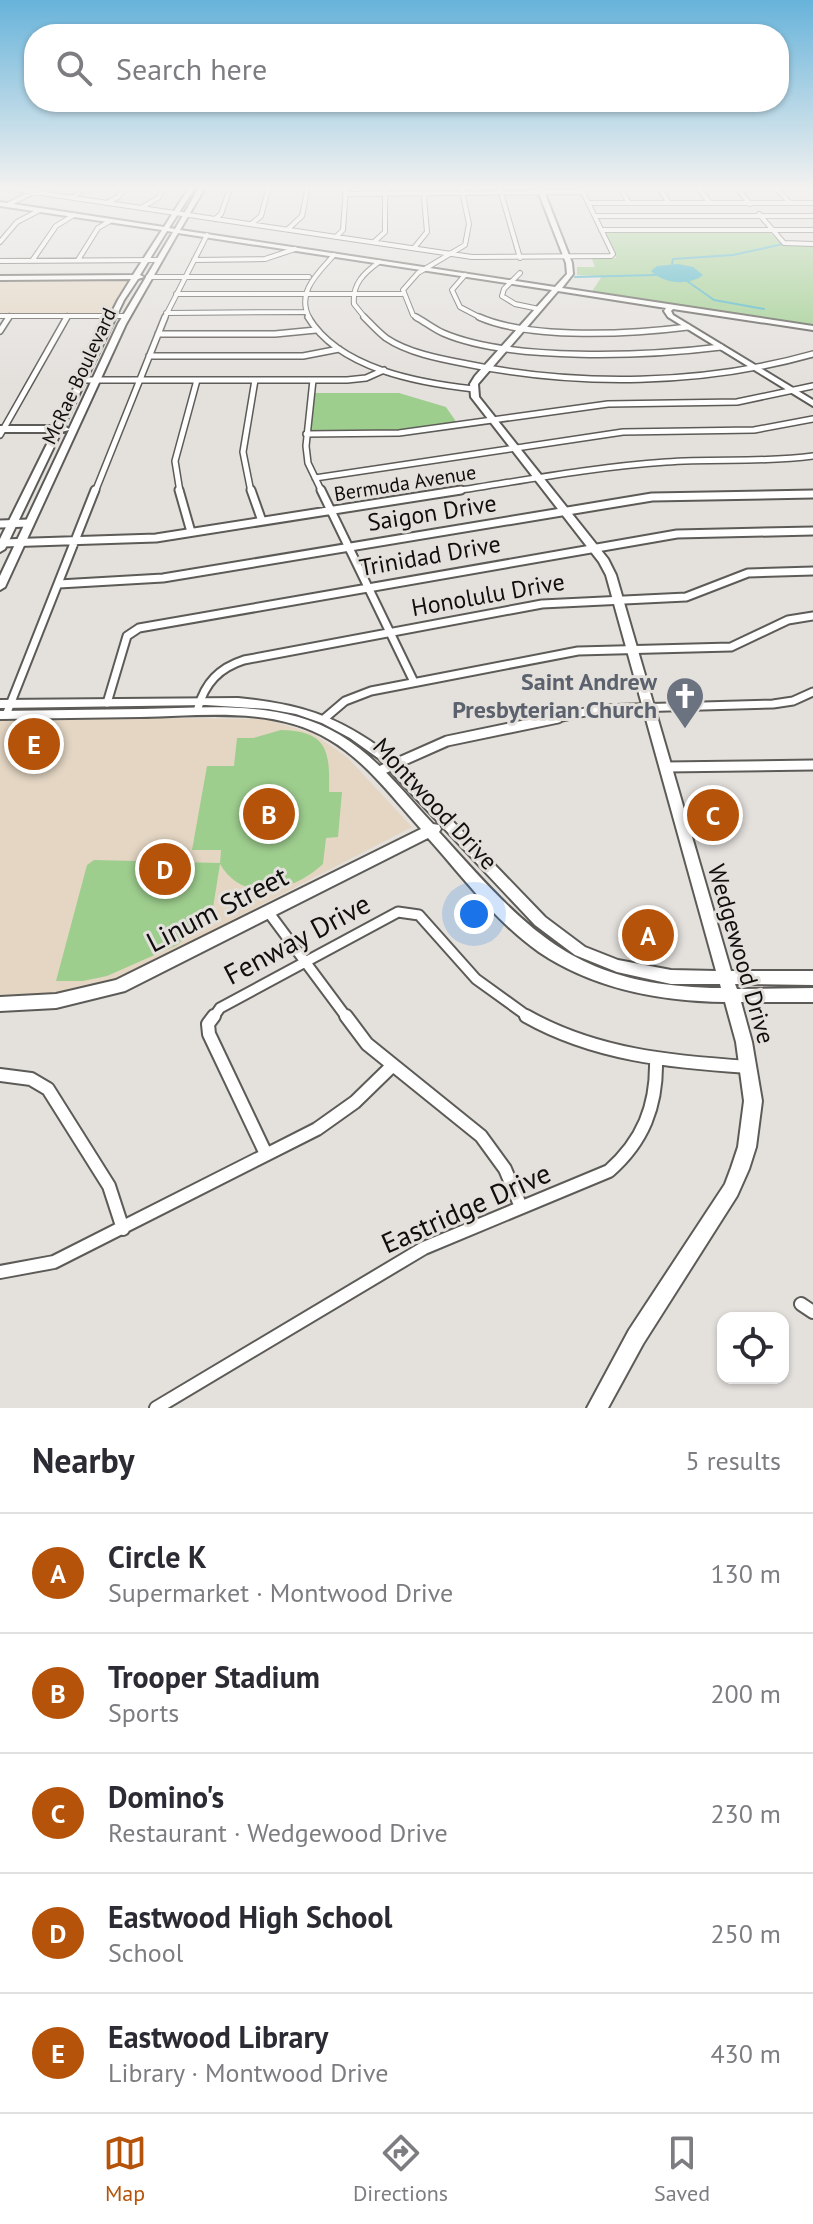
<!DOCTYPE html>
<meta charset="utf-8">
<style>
body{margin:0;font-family:"PT Sans",sans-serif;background:#f7f7f7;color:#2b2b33}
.controls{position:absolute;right:24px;bottom:24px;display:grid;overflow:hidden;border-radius:16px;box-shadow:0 2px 6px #0004}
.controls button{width:72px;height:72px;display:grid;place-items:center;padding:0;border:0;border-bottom:2px solid #e1e1e2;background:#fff;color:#2b2b33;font:40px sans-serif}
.you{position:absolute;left:474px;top:914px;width:28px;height:28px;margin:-20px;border:6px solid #fff;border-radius:50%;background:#1a73e8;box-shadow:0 0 0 12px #1a73e833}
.badge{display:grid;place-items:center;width:52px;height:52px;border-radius:50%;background:#b45309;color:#fff;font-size:26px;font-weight:700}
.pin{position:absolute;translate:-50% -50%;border:4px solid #fff;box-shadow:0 2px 8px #0006}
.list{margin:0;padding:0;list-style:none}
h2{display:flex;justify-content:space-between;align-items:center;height:104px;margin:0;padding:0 32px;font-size:34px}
h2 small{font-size:26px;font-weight:400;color:#7c7c81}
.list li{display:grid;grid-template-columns:52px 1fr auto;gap:24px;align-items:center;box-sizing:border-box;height:120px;padding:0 32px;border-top:2px solid #e1e1e2}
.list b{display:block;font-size:30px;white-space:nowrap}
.list p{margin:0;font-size:26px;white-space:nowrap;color:#7c7c81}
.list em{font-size:26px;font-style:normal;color:#7c7c81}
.icon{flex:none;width:44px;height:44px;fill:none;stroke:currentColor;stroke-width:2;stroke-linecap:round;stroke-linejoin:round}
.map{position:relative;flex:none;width:813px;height:1408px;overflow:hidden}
.search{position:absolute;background:#fff;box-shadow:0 2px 6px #0004;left:24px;right:24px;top:24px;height:88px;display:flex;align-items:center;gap:20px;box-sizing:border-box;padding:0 28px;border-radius:32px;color:#7c7c81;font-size:30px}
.sheet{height:704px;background:#fff}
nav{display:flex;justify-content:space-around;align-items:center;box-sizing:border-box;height:112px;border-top:2px solid #e1e1e2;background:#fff;font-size:22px;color:#7c7c81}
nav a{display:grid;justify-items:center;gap:4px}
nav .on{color:#b45309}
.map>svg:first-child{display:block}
.education{fill:#e4d6c3}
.green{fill:#9ece8e}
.water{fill:#46b2c5}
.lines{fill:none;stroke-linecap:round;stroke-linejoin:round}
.stream{stroke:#46b2c5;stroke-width:2}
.street-far4-casing{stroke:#5d5b57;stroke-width:6}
.street-far3-casing{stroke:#5d5b57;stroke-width:8}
.street-far2-casing{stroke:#5d5b57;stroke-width:11}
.street-far1-casing{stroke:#5d5b57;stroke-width:13}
.street-casing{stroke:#5d5b57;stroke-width:16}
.secondary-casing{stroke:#5d5b57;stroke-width:4}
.street-far4{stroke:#fff;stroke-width:4}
.street-far3{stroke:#fff;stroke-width:5}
.street-far2{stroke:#fff;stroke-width:7}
.street-far1{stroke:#fff;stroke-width:9}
.street{stroke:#fff;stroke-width:12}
.secondary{fill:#fff;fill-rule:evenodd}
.labels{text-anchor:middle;stroke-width:6;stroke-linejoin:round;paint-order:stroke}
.far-street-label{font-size:20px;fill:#100f0e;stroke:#e4e1dd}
.street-label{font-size:24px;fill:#100f0e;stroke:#e4e1dd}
.worship-label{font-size:24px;font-weight:bold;fill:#5b616d;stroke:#e4e1dd;text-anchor:end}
.near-street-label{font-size:28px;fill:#100f0e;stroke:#e4e1dd}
</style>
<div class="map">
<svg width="813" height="1408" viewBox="0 0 813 1408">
<rect width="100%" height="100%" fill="#e4e1dd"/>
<path class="education" d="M0,279H131L108,314L0,315Z
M0,716L265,719L312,733L347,757L412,827L120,978L39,1003H0Z"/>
<path class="green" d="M605,231H768L785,245H813V326L591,293L602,276L577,275V267H595L592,259L616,258Z
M314,393H399L446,407L457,423L400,431L315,432L310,429Z
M281,730C328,731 330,751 329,792H342L338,837L326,838L323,864C294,891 244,905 220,864L212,914L177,945L107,976L83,981H56L87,865L94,860L220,863L221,850H192L207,766H234L237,738H253Z"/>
<path class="water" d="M678,264L693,267L703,275C690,286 663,284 651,271L657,266Z"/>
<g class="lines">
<path class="stream" d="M672,264L673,259L733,255L783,244
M575,277L655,275
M687,281L714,300L764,309"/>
<g class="street-far4-casing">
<path id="street-far4" d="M499,186L520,258
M619,186L629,203
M658,186L669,203
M697,186L710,203
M735,186L750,204
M774,186L790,203
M0,187L472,257L611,256L613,254L580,186
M345,194L583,192
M73,198L86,186
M107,203L118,197L126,186
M589,203H813
M7,205L46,186
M141,208L158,198L165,186
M759,214L784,243L813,244
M595,216H813
M215,219L221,214L231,186
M251,224L261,216L269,186
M288,229L302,216L308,186
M601,230H813
M336,237L343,230L346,186
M0,242L17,222L40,210
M374,242L385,232V186
M414,248L427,232L423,186
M78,260L98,228L110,221
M194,260L265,259L295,249
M0,261L159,260
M32,261L56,226L74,215
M520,273L504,289L502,296L515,304L539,309
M465,275L452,290L460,307L483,319
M148,277H309
M176,294H402
M166,313L305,312
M0,316H126
M8,319L10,316
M66,319L68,316
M164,319L207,235
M310,319C295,293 318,273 334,255
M366,319L354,304C352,284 364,273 379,262
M419,319L413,315L403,290L418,273L465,245L469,224L461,186"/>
</g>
<g class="street-far3-casing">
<path id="street-far3" d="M308,317C339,369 419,383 474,389
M364,317C371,324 378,332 386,338C408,353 441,359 467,364C579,387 703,385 813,354
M416,317C425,322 434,329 443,333C510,362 648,356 721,347
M479,317C531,340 632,334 688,327
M0,331L9,317
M158,334H275L316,330
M149,356H303L339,349
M82,380H347L366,378L384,370
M313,380L306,446L308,463L322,492
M306,434L399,433L608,404L737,402L813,386
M0,435L67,317
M315,478L623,432L754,430L813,419
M95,492L165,317
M180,492L175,461L197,380
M251,492L243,452L255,380
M448,492C520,481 593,467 666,462C715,458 764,463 813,456"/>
</g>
<g class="street-far2-casing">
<path id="street-far2" d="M179,490L191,532
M251,490L262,521
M321,490L414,682
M0,524L29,523
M3,543L156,538L461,490
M59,584L163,578L652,497L813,494
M107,703L127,636L139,628L677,534L813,531
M198,708C205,683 219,668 244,660L542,604L686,597L748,573L813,571
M6,715L95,490
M325,718L345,701L371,691L578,651L731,647L788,620L813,616
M549,720L599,709L773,704L793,701L813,692"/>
</g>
<g class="street-far1-casing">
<path id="street-far1" d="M666,767L813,765
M377,772L447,741L558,718
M269,913L347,1018
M213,1018L220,1008L398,912L419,915L476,979L530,1018"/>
</g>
<g class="street-casing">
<path id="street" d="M214,1016L208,1024L209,1034L266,1154
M346,1016L367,1044L481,1136L505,1169L521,1207
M526,1016C595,1055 671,1062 749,1067
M0,1075L31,1079L48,1089L109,1186L123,1229
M0,1272L54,1262L317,1129L355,1102L393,1065
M801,1304L813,1312
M156,1408L424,1248L609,1171C643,1141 657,1106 656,1061"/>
</g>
<g class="secondary-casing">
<path id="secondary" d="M190,186H196L169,228L175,229L200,186H206L180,230L555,287L567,274L566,263L536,186H542L572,263L573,274L562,288L813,326V330L673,309L671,311L673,315L813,400V406L668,317L664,311L666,308L558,291L478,384L479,397L608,559L616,575L731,971H813V985L735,984L737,989L813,988V1002H741L752,1042L762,1101L756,1147L749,1169L737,1196L643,1344L608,1408H587L629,1330L725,1184L731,1168L738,1147L744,1101L736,1042L725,1002C659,1001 594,989 539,952C496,922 463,877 428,838L125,991L56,1008L0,1011V997L56,994L116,980L421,829C393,798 367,762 330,740C274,706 203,716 140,717C93,718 47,718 0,719V711C47,710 94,710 142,709C207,708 281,699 340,735C377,757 404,793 433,824L439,825L441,829L439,832C531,934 575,986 721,988L720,984H671L617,972L575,955L535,925L378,758L350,738L322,723L296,714L268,709L206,705L0,708V700L238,698C299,704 336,715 386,752L545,917L585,947L618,960L671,970L716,971L606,575L599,562L471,397L470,384L475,376L552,290L178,233L126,324L5,587L0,590V576L69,430L61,432L5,549L0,552V539L53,432H0V426H55L118,300L131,279L0,280V276L133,275L162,230L0,206V202L164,227ZM167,231L173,232L118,324L69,429L64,426L124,300L138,279L144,277L140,275Z"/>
</g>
<use href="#street-far4" class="street-far4"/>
<use href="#street-far3" class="street-far3"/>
<use href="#street-far2" class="street-far2"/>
<use href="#street-far1" class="street-far1"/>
<use href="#street" class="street"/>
<use href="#secondary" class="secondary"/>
</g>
<linearGradient id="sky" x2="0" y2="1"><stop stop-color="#67b3da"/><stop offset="0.49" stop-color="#f3f2f0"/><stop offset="1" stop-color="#f3f2f0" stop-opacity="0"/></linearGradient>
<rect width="813" height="383" fill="url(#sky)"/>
<defs>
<g id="church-pin" transform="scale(2)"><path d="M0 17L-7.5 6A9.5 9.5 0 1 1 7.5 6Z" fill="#6b7280" stroke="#e4e1dd"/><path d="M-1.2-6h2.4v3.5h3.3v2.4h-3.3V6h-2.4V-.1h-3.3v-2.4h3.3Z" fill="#fff"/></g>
</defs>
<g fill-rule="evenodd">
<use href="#church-pin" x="685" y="696"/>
</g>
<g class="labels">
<g class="far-street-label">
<text transform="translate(79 376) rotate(-65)" y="7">McRae Boulevard</text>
<text transform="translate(405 483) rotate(-9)" y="7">Bermuda Avenue</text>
</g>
<g class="street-label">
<text transform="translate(432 513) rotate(-9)" y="8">Saigon Drive</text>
<text transform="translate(430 556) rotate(-10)" y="8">Trinidad Drive</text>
<text transform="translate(488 595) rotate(-10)" y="8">Honolulu Drive</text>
<text transform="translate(435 804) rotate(47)" y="8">Montwood Drive</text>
<text transform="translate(741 954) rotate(74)" y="8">Wedgewood Drive</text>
</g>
<g class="worship-label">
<text x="657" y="690">Saint Andrew<tspan x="657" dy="28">Presbyterian Church</tspan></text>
</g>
<g class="near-street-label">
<text transform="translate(217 909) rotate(-27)" y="10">Linum Street</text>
<text transform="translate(297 939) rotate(-28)" y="10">Fenway Drive</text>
<text transform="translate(466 1208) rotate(-24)" y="10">Eastridge Drive</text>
</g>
</g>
</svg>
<div class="controls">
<button><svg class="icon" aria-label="locate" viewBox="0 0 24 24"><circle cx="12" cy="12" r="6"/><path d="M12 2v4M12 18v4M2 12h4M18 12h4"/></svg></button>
</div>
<div class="you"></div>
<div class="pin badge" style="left:648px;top:935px">A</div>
<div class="pin badge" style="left:269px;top:814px">B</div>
<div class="pin badge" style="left:713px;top:815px">C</div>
<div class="pin badge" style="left:165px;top:869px">D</div>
<div class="pin badge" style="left:34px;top:744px">E</div>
<div class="search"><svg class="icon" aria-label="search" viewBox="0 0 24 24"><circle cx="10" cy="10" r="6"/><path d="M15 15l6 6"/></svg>Search here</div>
</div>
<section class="sheet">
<h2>Nearby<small>5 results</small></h2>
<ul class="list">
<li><span class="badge">A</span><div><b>Circle K</b><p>Supermarket · Montwood Drive</p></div><em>130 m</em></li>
<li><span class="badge">B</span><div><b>Trooper Stadium</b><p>Sports</p></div><em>200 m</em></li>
<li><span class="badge">C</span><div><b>Domino's</b><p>Restaurant · Wedgewood Drive</p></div><em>230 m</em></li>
<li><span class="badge">D</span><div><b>Eastwood High School</b><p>School</p></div><em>250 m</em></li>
<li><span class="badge">E</span><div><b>Eastwood Library</b><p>Library · Montwood Drive</p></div><em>430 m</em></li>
</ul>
</section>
<nav>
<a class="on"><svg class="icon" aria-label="map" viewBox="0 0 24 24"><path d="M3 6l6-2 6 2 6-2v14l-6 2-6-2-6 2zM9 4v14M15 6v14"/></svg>Map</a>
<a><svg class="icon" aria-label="directions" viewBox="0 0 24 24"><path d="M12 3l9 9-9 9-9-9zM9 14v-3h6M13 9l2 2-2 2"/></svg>Directions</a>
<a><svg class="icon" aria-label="saved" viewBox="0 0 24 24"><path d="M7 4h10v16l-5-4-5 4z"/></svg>Saved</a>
</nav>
